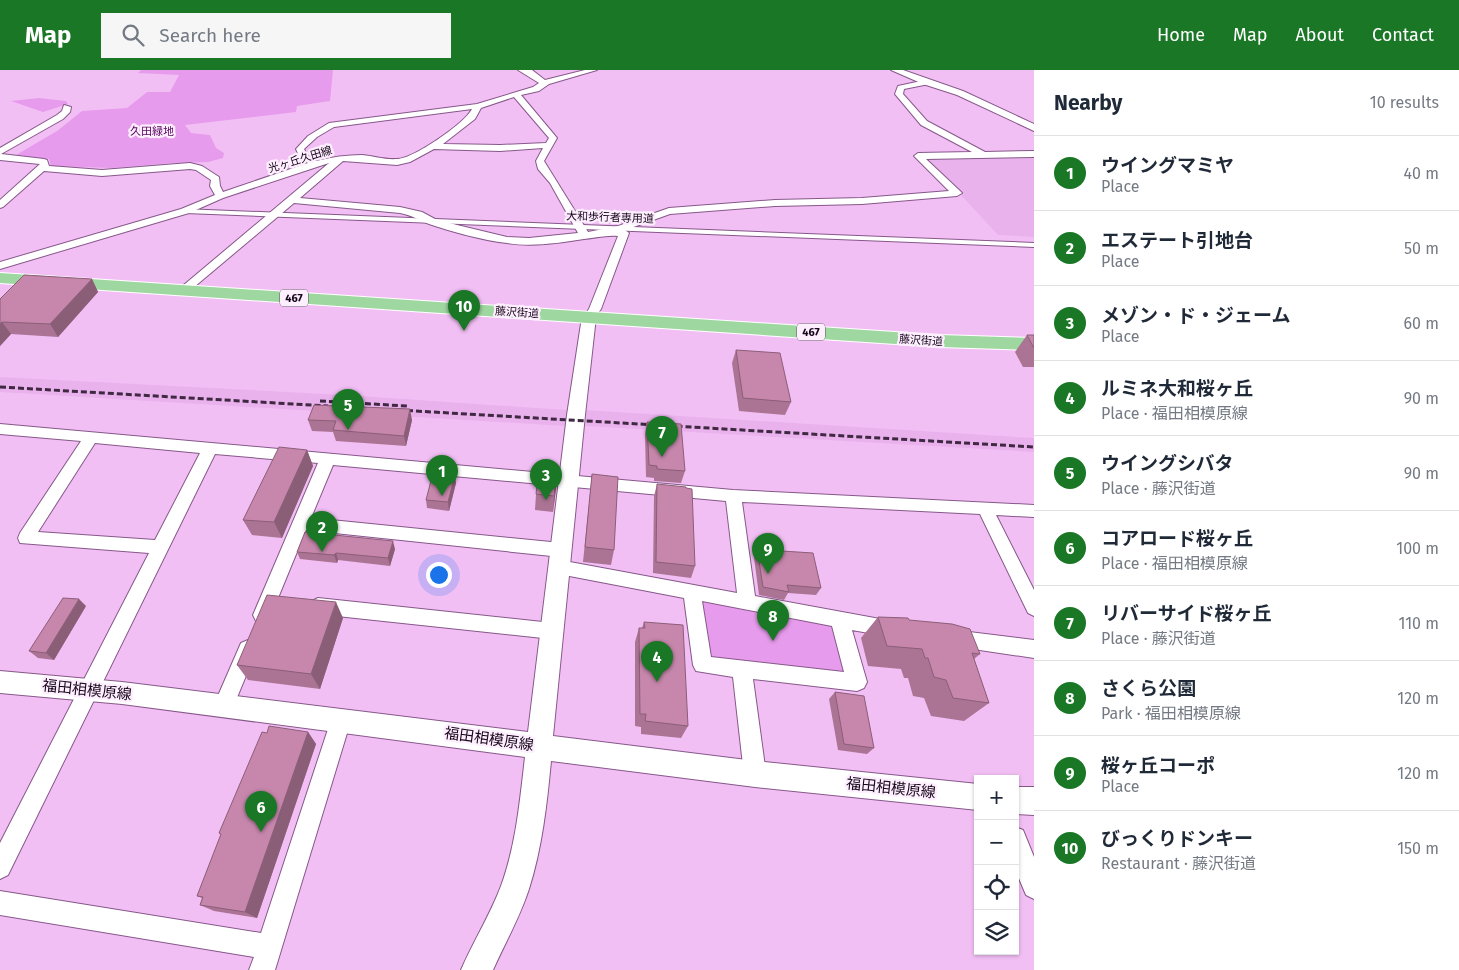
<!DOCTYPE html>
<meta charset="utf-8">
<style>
body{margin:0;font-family:"Fira Sans","Noto Sans JP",sans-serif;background:#f6f6f7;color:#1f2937}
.controls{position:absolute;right:15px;bottom:15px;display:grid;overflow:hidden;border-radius:0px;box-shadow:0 1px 4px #0004}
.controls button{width:45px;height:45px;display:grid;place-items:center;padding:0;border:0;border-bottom:1px solid #e0e1e3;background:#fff;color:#1f2937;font:25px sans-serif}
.you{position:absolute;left:438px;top:504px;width:18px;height:18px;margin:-12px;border:4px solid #fff;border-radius:50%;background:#1a73e8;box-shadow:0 0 0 8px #1a73e833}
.badge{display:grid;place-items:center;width:32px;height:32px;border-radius:50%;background:#1a7726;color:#fff;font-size:16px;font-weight:700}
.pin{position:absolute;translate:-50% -41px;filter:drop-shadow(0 1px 2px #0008)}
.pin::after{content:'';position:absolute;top:26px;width:18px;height:15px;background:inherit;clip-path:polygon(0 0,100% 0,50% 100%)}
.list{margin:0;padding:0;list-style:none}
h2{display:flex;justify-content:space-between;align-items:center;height:65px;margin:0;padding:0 20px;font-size:21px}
h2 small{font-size:16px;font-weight:400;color:#747a83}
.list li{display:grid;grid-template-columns:32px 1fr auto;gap:15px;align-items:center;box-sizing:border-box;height:75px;padding:0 20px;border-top:1px solid #e0e1e3}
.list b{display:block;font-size:19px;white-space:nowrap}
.list p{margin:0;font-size:16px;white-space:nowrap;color:#747a83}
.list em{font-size:16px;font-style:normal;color:#747a83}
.icon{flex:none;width:28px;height:28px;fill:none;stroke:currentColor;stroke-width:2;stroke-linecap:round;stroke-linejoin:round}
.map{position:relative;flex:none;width:1034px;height:900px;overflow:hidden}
header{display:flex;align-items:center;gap:30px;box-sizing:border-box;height:70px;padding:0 25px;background:#1a7726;color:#fff}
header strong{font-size:24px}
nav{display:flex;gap:28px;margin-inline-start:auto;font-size:18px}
.search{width:350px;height:45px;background:#f6f6f7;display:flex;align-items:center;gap:12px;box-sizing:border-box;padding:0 18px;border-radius:0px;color:#747a83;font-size:19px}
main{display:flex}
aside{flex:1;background:#fff}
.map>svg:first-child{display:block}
.built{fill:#eab2ed}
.green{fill:#e79bec}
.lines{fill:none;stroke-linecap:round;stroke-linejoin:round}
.pedestrian-casing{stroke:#865889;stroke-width:2}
.minor-casing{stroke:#865889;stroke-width:2}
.tertiary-casing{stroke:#865889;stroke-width:2}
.trunk-casing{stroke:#fff;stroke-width:2}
.pedestrian{fill:#fff;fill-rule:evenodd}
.minor{fill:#fff;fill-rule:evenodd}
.tertiary{fill:#fff;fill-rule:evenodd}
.trunk{fill:#9fd7a0;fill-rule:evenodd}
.rail{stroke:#3f2841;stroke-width:3;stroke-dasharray:6 3;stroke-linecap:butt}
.wall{fill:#ab7494}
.shaded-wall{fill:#8b5e78}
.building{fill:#c787ac;stroke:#8b5e78}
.labels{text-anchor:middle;stroke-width:4.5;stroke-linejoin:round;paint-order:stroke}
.far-park-label{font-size:11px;fill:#58065f;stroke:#feefff}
.far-street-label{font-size:11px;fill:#170619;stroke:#feefff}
.shield{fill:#feefff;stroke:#5c4c5e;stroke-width:1}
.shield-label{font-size:11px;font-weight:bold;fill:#170619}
.near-street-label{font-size:15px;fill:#170619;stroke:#feefff}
</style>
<header>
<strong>Map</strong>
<div class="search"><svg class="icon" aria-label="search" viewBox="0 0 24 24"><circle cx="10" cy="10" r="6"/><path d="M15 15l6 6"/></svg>Search here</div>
<nav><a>Home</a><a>Map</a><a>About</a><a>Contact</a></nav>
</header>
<main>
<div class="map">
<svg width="1034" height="900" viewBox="0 0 1034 900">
<rect width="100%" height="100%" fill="#f2bff5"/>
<path class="built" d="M1034,85V167L998,165L959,123L920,86Z
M0,307L345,325L567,340L565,356L0,322Z
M585,340L1034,368V382L585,356Z"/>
<path class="green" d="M141,0H333L330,31L297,36L296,42L185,55L191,63L210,65L216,78L224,83L223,88L208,92L173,93L112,98L51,96L49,89L16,85L57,61L82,41L127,38L147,22H170L179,5L138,3Z
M39,28L66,31L68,34L43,42L11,31Z
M702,532L835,555L845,603L711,587Z"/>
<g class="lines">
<g class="pedestrian-casing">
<path id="pedestrian" d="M182,139L1034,173V177L185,143L181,141Z"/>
</g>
<g class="minor-casing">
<path id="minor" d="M518,0H532L545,10L585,0H597L549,14L539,21L521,25L557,68L544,91L588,162L618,156L669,138L775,130L862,128L949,121L914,86L918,83L972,82L921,55L895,24L898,16L926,10L930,12L929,14L904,19L903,24L927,51L985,82L1034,81V87L926,89L960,121L962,123L957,126L862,134L775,136L670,144L625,160L629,163L601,239L593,250L589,251L583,247L589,239L618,166C605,165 596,168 584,169C559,173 532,177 507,173C482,170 453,162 429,154C419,150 411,145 400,143L294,133L187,223H179L177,221L179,219L329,93L223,128L189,143L0,199V192L181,139L215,125L210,116L211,110L196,100L190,99L102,106L44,101L3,137L0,138V130L40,94L0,90V78L57,45L62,41L64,35L71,37L70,42L63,49L1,84L44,89L47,90L49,96L102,100L190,93L202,96L219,107L220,116L223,122L308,93L300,88L296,79L308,66L329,53L477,34L533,17L539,13ZM514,27L549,68L546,73L500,75L443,74L475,49L481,38ZM472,39C464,54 413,89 397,89C385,90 374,86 362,85C346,85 332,87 316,91L307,85L304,79L317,67L334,57ZM543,78L536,91L538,99L550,113L578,163L529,168L507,167L457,155L435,149L422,142L400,137L300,128L343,91L397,95L410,92L434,79L500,81Z
M0,354L733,420L1034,435V447L996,445L1034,520V546L1028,543L980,444L742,432L755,526L891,551L898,553L900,559L898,565L891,567L852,560L867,612L864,618L857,621L753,609L766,704L763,712L755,715L747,712L744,704L733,607L696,601L693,595L684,528L559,504L553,502L550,497L553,492L559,490L737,523L726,431L333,395L311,448L561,473L567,475L569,480L567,485L561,487L306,460L271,545L268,551L262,553L256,551L253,545L318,393L215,384L8,805L0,809V773L149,483L20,473L18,468L20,463L81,371L0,364ZM95,373L200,383L155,470L38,462ZM702,531L832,556L844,602L711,587Z
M318,528L552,553L559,555L561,561L559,567L552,569L318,544L312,541L309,536L312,531Z
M953,560L1034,570V588L953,576L946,574L944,568L946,562Z
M248,570L255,573L257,579L231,642L224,645L217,642L214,635L241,573Z
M341,640L348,643L351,650L275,900H249L254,887L0,845V821L261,863L331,650L334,643Z
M1015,757L1023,760L1034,787V829L1026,825L1015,799Z"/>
</g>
<g class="tertiary-casing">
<path id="tertiary" d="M891,0H903L963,21L1034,54V61L957,25L923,14Z
M589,243L594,244L596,247L585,345L553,666L755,691L978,714V740L755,717L551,691C547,734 542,778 529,819C520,847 505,873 493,900H461C473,872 490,845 501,816C516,775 520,730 525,687L122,634L0,623V601L122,612L528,662L567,345L582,247L584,244Z
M1015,717H1034V745L1015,744Z"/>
</g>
<g class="trunk-casing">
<path id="trunk" d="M0,203L940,265L1034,268V280L940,277L0,213Z"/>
</g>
<use href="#pedestrian" class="pedestrian"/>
<use href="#minor" class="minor"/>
<use href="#tertiary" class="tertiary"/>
<use href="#trunk" class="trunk"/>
<path class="rail" d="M0,317L328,336
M320,331L407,336
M398,340L1034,377"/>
</g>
<path class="wall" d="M92,209L98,222L58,267L11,264L0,276V229Z
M1027,265H1034V297H1023L1015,282Z
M736,280L791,332L785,345L739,341L732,293Z
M308,350H412L406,376L336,371L333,362L312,361Z
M647,352L685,401L681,413L654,411V408L646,407L645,364Z
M307,380L313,396L282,468L252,465L243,450Z
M592,404L614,480L611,495L583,492Z
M456,413L449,441L427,438L426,430Z
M657,414L695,496L691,508L653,503L654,426Z
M556,419L553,442L535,440L536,424Z
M756,472L782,481L821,518L816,525L788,523L784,530L759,525L753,480Z
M395,479L390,496L338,490L337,493L300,489L297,482Z
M86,536L54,590L38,588L29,581Z
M878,547L909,550L980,584L974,589L989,633L964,651L931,646L924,628L913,626L908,608H904L901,599L868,596L861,568Z
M343,548L320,619L248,610L237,595Z
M644,552L688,656L681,668L641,664V657L635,656V572L639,558H642Z
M835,622L874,678L867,684L838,680L829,629Z
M308,662L316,674L257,848L214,841L200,835L202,828L197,826L221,765L219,763L267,663Z"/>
<path class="shaded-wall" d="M92,209L98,222L58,267L50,254Z
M2,252L11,264L0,276V254Z
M410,339L412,350L406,376L404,366Z
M307,380L313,396L282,468L274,452Z
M557,403L556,419L553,442L554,426Z
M455,405L456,413L449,441L448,432Z
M393,471L395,479L390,496L388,488Z
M336,483L338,490L337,493L334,485Z
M79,529L86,536L54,590L46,583Z
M336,532L343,548L320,619L311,604Z
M308,662L316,674L257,848L245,842Z"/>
<path class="building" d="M24,205L92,209L50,254L2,252L0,254V229Z
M1027,265H1034V278Z
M736,280L780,283L791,332L743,328Z
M314,335L410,339L404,366L333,360L336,351L308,350Z
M647,352L681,354L685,401L657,399V396L649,395Z
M279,377L307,380L274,452L243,450Z
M539,400L557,403L554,426L536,424Z
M433,403L455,405L448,432L426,430Z
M592,404L618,407L614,480L585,477Z
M657,414L686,417V418L692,419L695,496L656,492Z
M305,462L393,471L388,488L336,483L334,485L297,482Z
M756,472L781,474L782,481L813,483L821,518L787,515L789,522L763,517Z
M267,525L336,532L311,604L237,595Z
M63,528L79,529L46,583L29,581Z
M878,547L908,548L909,550L952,554L970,559L980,584L972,583L989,633L953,628L946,610L934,607L928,588H925L922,579L887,576Z
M644,552L683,555L688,656L645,651L646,644H640L639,558H645Z
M835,622L864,626L874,678L844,674Z
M269,656L308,662L245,842L200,835L203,827L197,826L221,764L219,763L262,662L267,663Z"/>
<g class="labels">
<g class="far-park-label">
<text x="152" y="65">久田緑地</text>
</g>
<g class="far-street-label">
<text transform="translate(300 89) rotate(-17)" y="4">光ヶ丘久田線</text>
<text transform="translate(610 147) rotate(2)" y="4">大和歩行者専用道</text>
<text transform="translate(517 242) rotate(4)" y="4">藤沢街道</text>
<text transform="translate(921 270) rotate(4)" y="4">藤沢街道</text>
</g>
<g class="shield">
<rect x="280" y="219.5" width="28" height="17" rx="4"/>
<rect x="797" y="253.5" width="28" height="17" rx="4"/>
</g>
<g class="shield-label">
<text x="294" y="232">467</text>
<text x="811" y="266">467</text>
</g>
<g class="near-street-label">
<text transform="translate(87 620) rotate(6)" y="5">福田相模原線</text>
<text transform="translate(489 669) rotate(8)" y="5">福田相模原線</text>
<text transform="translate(891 718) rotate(6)" y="5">福田相模原線</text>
</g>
</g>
</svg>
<div class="controls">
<button>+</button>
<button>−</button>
<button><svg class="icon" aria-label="locate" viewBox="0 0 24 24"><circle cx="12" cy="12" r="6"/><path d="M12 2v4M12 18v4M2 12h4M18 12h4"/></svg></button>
<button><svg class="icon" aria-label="layers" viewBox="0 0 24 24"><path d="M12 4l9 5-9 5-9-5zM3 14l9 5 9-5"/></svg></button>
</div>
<div class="you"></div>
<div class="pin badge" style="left:442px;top:426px">1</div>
<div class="pin badge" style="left:322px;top:482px">2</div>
<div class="pin badge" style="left:546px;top:430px">3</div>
<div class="pin badge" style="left:657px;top:612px">4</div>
<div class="pin badge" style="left:348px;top:360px">5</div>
<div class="pin badge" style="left:261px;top:762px">6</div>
<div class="pin badge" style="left:662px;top:387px">7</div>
<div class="pin badge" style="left:773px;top:571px">8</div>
<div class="pin badge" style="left:768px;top:504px">9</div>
<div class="pin badge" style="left:464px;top:261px">10</div>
</div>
<aside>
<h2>Nearby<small>10 results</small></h2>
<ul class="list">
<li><span class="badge">1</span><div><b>ウイングマミヤ</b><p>Place</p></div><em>40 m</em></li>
<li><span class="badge">2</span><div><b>エステート引地台</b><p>Place</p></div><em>50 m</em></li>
<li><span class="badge">3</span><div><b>メゾン・ド・ジェーム</b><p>Place</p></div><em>60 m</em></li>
<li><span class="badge">4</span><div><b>ルミネ大和桜ヶ丘</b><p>Place · 福田相模原線</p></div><em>90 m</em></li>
<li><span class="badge">5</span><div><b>ウイングシバタ</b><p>Place · 藤沢街道</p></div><em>90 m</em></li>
<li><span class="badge">6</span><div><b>コアロード桜ヶ丘</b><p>Place · 福田相模原線</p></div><em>100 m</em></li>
<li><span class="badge">7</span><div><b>リバーサイド桜ヶ丘</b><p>Place · 藤沢街道</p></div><em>110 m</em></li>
<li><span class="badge">8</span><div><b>さくら公園</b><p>Park · 福田相模原線</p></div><em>120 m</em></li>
<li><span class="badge">9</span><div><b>桜ヶ丘コーポ</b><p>Place</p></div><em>120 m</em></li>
<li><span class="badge">10</span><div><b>びっくりドンキー</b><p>Restaurant · 藤沢街道</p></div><em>150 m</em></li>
</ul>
</aside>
</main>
